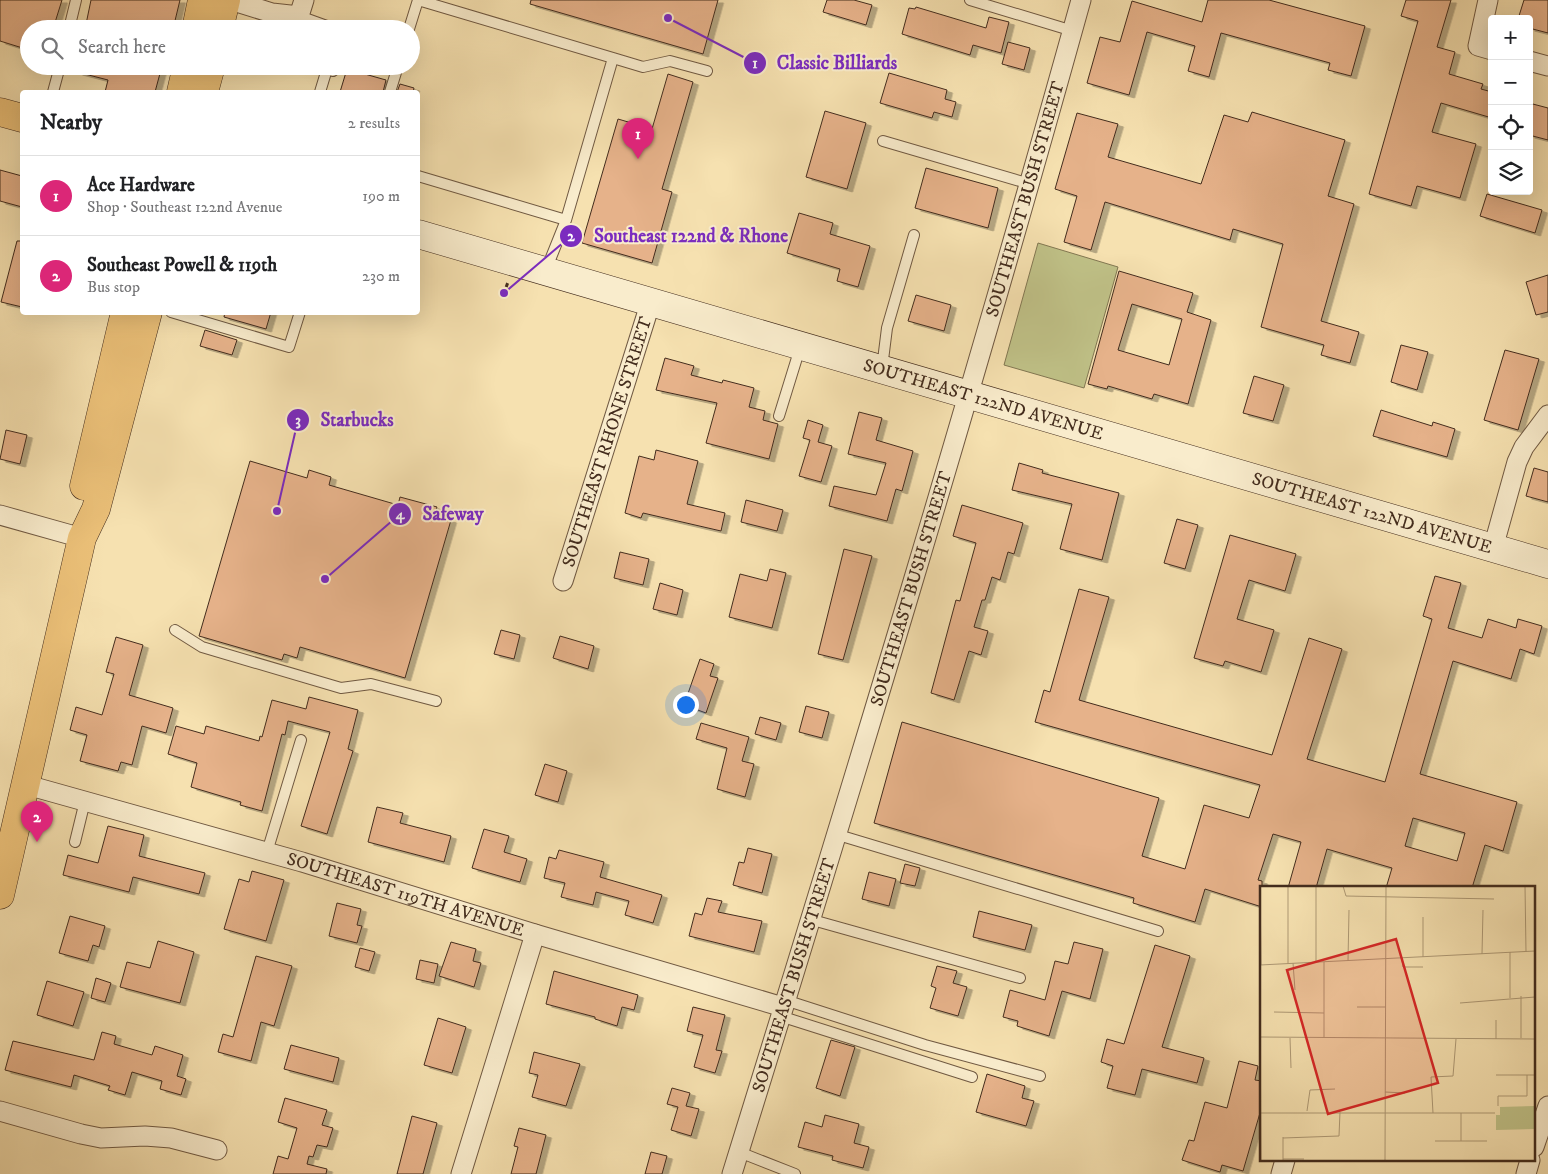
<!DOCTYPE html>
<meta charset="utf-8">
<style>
body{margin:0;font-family:"IM FELL DW Pica",serif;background:#f2f2f2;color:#202124}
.controls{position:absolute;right:15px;top:15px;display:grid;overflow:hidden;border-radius:5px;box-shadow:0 5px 20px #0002}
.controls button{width:45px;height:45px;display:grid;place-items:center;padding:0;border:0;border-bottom:1px solid #e0e0e0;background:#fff;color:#202124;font:25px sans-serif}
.you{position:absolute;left:685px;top:704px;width:18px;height:18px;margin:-12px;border:4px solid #fff;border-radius:50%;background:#1a73e8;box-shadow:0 0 0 8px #1a73e833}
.badge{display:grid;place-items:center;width:32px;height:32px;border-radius:50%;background:#db2777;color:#fff;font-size:16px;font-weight:700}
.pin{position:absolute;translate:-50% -41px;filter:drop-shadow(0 1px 2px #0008)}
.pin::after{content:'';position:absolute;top:26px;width:18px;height:15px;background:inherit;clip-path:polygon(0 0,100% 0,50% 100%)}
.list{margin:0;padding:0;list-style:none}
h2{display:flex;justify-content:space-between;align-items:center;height:65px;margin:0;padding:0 20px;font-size:21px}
h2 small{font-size:16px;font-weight:400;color:#757577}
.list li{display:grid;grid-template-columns:32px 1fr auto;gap:15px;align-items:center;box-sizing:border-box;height:80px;padding:0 20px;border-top:1px solid #e0e0e0}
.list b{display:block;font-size:19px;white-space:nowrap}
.list p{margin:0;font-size:16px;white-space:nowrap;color:#757577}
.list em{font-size:16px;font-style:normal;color:#757577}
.icon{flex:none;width:28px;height:28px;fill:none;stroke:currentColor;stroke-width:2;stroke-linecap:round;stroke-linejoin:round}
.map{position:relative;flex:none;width:1548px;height:1174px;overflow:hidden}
.search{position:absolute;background:#fff;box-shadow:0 5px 20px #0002;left:20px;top:20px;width:400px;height:55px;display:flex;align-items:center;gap:12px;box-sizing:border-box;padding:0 18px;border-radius:28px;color:#757577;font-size:19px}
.panel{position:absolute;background:#fff;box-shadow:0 5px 20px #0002;left:20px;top:90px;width:400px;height:225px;border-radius:5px}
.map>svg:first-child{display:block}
.green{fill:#c0c288;stroke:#827752}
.building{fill:#e6b28a;stroke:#432c1d;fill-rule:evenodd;filter:url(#shadow)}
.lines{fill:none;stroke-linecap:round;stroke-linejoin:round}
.lane-casing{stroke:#705942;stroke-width:12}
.street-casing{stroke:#705942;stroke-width:21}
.secondary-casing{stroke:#432c1d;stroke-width:29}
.primary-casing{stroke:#432c1d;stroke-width:29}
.path{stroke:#432c1d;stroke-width:3;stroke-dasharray:4 2.5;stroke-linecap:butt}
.lane{stroke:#f9eccc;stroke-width:10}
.street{stroke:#f9eccc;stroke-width:19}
.secondary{stroke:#f9eccc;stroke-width:28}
.primary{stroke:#ebc078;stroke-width:28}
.labels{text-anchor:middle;stroke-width:4;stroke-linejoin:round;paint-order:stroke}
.street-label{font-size:18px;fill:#432c1d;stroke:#f9eccc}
.inset-road{fill:none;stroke:#ae9975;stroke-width:1}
.view{fill:#d62828;fill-opacity:0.15;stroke:#d62828;stroke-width:2.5}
.inset-edge{fill:none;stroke:#432c1d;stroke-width:2.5}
.leader{fill:none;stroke:#7b2cbf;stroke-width:2}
.callout-dot{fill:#7b2cbf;stroke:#f9eccc;stroke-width:2}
.mark-label{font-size:15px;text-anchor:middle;font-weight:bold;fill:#fff}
.callout-label{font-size:19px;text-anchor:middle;font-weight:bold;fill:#7b2cbf;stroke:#f9eccc;stroke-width:4;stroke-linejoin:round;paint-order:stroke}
</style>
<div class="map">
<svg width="1548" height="1174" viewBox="0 0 1548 1174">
<defs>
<filter id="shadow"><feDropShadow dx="5.5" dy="3" stdDeviation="0" flood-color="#0004"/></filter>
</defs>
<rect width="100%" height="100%" fill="#f6e1b0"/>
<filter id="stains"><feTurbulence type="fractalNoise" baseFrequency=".004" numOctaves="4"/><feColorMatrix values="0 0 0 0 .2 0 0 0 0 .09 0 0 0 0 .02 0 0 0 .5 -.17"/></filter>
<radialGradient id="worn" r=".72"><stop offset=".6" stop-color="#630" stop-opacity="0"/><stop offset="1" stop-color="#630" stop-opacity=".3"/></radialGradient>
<path class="green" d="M1038,243L1118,267L1084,388L1004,365Z"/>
<path class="building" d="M0,0H62L53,29H29V50L0,41Z
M91,0H180L173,29H85Z
M531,0H718L703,54L530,4Z
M827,0H854L872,5L866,25L823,12Z
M1208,0H1269L1365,26L1351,76L1328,70L1330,63L1221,33L1209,77L1188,71L1195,46L1147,32L1129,95L1087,83L1100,37L1120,42L1132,1L1202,22Z
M1406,0H1451L1437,47L1455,52L1449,74L1483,84L1481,89L1492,92V118L1441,103L1432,132L1476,144L1460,198L1417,186L1411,206L1369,194L1418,21L1401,16Z
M1524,0H1548V33L1529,28V19H1518Z
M916,7L986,28L989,17L1009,22L1001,53L973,45L970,55L902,34L909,8L915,9Z
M1008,42L1030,48L1024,70L1002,64Z
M78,66H162L155,92H105L108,80L77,72Z
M347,69L386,80L383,92H340Z
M889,73L947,90L945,99L956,102L952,117L934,112L932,118L880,103Z
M668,74L693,82L662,189L672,192L652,263L582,243L618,119L652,129Z
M400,84L414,88L413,92H397Z
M1529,103L1548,108V140L1529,135Z
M825,111L866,123L847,189L806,177Z
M1252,112L1345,140L1328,196L1354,204L1321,321L1359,332L1350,363L1321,355L1324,345L1261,327L1283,244L1233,229L1230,240L1105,202L1091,250L1064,242L1077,196L1055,189L1077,113L1118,124L1108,157L1201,184L1224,115L1248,122Z
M926,168L998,188L988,228L915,208Z
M0,170L22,176V207L0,201Z
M1487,194L1542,210L1535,233L1480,216Z
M799,213L833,223L830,234L870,246L858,287L837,281L840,269L787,253Z
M17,241H22V307L1,302Z
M1119,271L1193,293L1187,312L1211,320L1188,404L1154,394L1152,399L1108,386L1107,389L1088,384ZM1132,304L1182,319L1169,365L1118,350Z
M1548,275V312L1536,315L1526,282Z
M916,295L951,305L944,331L908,321Z
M225,312H271L266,329L224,317Z
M205,330L237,340L232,355L200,346Z
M1401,345L1428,352L1417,390L1391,382Z
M1505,350L1539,359L1518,430L1484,420Z
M665,358L694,366L691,375L722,383L723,380L754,388L749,407L765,411L763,420L778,424L769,459L706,443L717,403L656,390Z
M1254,376L1284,385L1273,421L1243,413Z
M1381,410L1432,426L1433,422L1455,429L1447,457L1373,436Z
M859,412L882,418L876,440L913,451L902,491L896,489L887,521L829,506L834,486L876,495L886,463L848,454Z
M808,420L823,425L818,442L832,446L821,482L799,476L810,440L803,438Z
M6,430L27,435L20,464L0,459Z
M656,450L698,461L687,504L725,513L721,531L643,513L641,518L625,513L639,456L654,460Z
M250,461L307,478L309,470L331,477L329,485L398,505L400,497L437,507L434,515L451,520L405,678L300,647L297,658L284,654L282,660L199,636Z
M1019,463L1043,470L1042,473L1119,493L1102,560L1060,549L1072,504L1012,490Z
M1534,468L1548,472V502L1526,496Z
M746,500L783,510L777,531L741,522Z
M962,505L1023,523L1014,554L1008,552L1000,580L992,577L985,600H982L974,627L988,631L981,655L969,651L954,700L931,693L956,600L960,601L976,543L953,536Z
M1177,519L1198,525L1185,569L1164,563Z
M1230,535L1296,554L1285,591L1249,580L1237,619L1274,630L1261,672L1225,661L1223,666L1194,658Z
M844,549L872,556L843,660L818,654Z
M620,552L649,559L643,585L614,578Z
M770,569L786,573L772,628L729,617L740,574L767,581Z
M1435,576L1461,583L1448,628L1482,638L1488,619L1516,628L1518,619L1542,626L1534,654L1520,649L1511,679L1453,661L1420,774L1517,802L1503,851L1485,845L1472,888H1386L1392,868L1327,849L1316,888H1288L1301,842L1273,834L1258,880L1262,881V907L1205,889L1195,922L1133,903L1134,898L874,823L902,722L1159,798L1142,856L1185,869L1204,805L1249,818L1260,785L1035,722L1044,690L1050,692L1079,589L1109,597L1079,700L1272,755L1309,638L1342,649L1307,759L1385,782L1432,619L1423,616ZM1413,818L1465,833L1457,861L1405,846Z
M660,583L683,590L677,615L653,609Z
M501,630L520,635L514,659L494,654Z
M560,636L594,646L588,669L553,658Z
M116,637L143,645L129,695L173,708L166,733L142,726L132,765L121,762L118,771L80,761L87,735L70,730L76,707L102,715L114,674L106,672Z
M700,659L714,664L710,676L718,678L706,713L684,705Z
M309,697L358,710L348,749L353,751L327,834L301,826L330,732L288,721L285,735L282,734L262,811L240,805L241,802L191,787L197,763L168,754L176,726L204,734L206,726L259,741L260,736L262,737L272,700L306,709Z
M806,706L829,712L822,738L799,732Z
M760,717L781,723L776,740L755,734Z
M701,723L749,737L742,761L754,764L745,797L717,789L727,748L696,739Z
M545,764L567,771L558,802L535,795Z
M377,807L403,813L400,823L451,836L444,862L368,842Z
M108,826L144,835L139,856L205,873L199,894L133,877L129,892L63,875L68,855L98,863Z
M484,829L509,836L504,852L527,859L520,882L472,868Z
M748,848L772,854L762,893L733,885L739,862L744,863Z
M559,850L604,862L600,877L662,895L653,923L625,915L629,901L596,892L593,905L561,897L565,883L544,878L549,857L556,859Z
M905,864L920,868L915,886L900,883Z
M252,871L284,880L266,941L224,929L239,879L249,882Z
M869,872L896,879L889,906L862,899Z
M707,898L722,901L718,912L762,921L754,952L689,936L695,913L702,915Z
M337,903L361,909L357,925L362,926L357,943L329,936Z
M979,911L1032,925L1025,950L973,937Z
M70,916L105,926L99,947L93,945L88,961L59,953Z
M158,941L194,952L180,1003L120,987L127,962L150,968Z
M451,942L476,949L473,961L481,963L474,987L439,976Z
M1074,942L1103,949L1090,999L1062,991L1049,1036L1017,1026L1018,1021L1003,1017L1010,990L1045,1000L1055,961L1068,964Z
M1155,945L1190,956L1162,1047L1204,1058L1197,1083L1142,1069L1135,1095L1107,1088L1113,1066L1101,1062L1107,1039L1124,1044Z
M360,948L375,952L369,971L355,967Z
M256,956L292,966L274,1026L261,1022L251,1061L218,1052L223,1034L233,1037Z
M420,960L438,964L434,983L416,979Z
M937,966L957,971L953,983L967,987L958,1016L930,1008L936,988L931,986Z
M554,971L638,995L634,1010L622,1007L617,1026L595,1019V1017L546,1004Z
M96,978L111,983L105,1002L91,998Z
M47,981L84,992L73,1026L37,1015Z
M693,1007L725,1015L716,1050L722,1051L715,1073L694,1067L703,1035L687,1031Z
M438,1018L466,1027L452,1073L424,1065Z
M102,1032L116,1036L114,1044L152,1055L155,1046L183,1055L177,1076L186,1079L181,1095L160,1089L162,1081L132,1072L125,1095L108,1090L110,1086L74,1075L71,1087L5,1070L13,1041L94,1060Z
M831,1040L855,1047L840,1096L816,1088Z
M291,1045L339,1058L333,1082L284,1069Z
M534,1052L580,1064L566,1106L532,1097L538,1075L529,1073Z
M1239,1061L1258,1066L1255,1080L1262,1081V1106L1243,1171L1222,1165L1220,1172L1182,1160L1189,1140L1194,1141L1205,1102L1227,1108Z
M987,1074L1025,1086L1022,1098L1034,1101L1026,1126L976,1112Z
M672,1088L690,1093L686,1106L699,1109L691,1136L671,1130L678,1107L667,1104Z
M285,1098L327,1110L322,1125L333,1128L327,1147L317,1145L313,1157L309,1156L307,1164L327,1169L326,1174H273L278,1156L288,1159L297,1128L278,1122Z
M825,1115L859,1124L854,1143L869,1147L863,1168L832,1160L833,1156L798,1147L805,1122L822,1127Z
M412,1116L437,1123L423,1174H397Z
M519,1128L546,1135L536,1174H511L518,1147L514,1146Z
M651,1152L667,1156L662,1174H645Z"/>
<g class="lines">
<g class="lane-casing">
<path id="lane" d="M418,0L613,58L566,220L546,270
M970,0L1073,31
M299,16L335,29
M69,29L76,0
M268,29L272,13
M409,29L418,0
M613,58L643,67L670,61L707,71
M53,92L60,66
M320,92L327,69L333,71L335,66
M390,92L398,66
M883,141L1030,184
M418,176L566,220
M171,312L289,347L300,312
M882,368L887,328L914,235
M779,416L800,348
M175,630L202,647L341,688L371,684L436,701
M835,834L1158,931
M75,842L85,801
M267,852L301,740
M809,919L1020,978
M785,1000L925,1045L1040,1076
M780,1016L972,1077
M739,1152L795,1174"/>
</g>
<g class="street-casing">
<g id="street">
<path d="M230,0L272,13L299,16L304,0"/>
<path d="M1488,0L1478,46L1492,50"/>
<path d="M1529,61L1548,66"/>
<path d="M0,515L82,538"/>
<path d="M1493,548L1517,462L1524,447L1548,415"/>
<path id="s1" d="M563,581L651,301"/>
<path id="s2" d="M27,785L302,862L535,934L783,1007"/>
<path d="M0,1111L81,1134L101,1138L145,1136L171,1138L217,1150"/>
<path d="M1534,1147L1548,1106"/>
<path d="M461,1174L535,934"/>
<path id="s3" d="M732,1174C853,784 972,393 1081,0"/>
<path d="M1281,1174L1285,1160"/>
<path d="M1526,1174L1530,1160"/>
</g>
</g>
<g class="secondary-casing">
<g id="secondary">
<path id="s4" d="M418,234L1548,564"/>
</g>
</g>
<g class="primary-casing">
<path id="primary" d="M196,29L202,0
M219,29L226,0
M181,92L187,66
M204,92L211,66
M0,112L22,118
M84,486L125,312
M0,895L82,538L96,509L148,312"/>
</g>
<path class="path" d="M504,293L508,282"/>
<use href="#lane" class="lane"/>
<use href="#street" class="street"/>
<use href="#secondary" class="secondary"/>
<use href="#primary" class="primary"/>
</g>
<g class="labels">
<g class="street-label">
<text dy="6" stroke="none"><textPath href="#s3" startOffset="1018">SOUTHEAST BUSH STREET</textPath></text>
<text dy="6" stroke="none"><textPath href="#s4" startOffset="589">SOUTHEAST 122ND AVENUE</textPath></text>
<text dy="6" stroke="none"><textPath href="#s1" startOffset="146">SOUTHEAST RHONE STREET</textPath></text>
<text dy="6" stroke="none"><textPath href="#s4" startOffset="994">SOUTHEAST 122ND AVENUE</textPath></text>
<text dy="6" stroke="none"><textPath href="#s3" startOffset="612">SOUTHEAST BUSH STREET</textPath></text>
<text dy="6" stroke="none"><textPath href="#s2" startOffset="394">SOUTHEAST 119TH AVENUE</textPath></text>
<text dy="6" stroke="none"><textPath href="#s3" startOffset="208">SOUTHEAST BUSH STREET</textPath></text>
</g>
</g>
<g transform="translate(1260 886)">
<rect width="275" height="275" fill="#f6e1b0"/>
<path d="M275,220V243L236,244V229H240V221Z" fill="#c0c288"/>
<path class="inset-road" d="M0,0L1,79M28,0V78M83,0L86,10L234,13M265,0L266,66M222,68L223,24M163,71V31M142,74L143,81H163M88,75L89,24M56,76V0M33,77L35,104M0,79L275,65M250,112V66M200,117L275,111M97,121H126M0,126L1,275M14,126L64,127M0,151L275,153M30,152L31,182M64,152V76M261,152V110M236,153V134M236,189H275M125,206L145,207M238,220V210H267V189M47,225L50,204L75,203M1,227H235M173,227L171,191L193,190L196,153M23,252L79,250L80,226M175,255H227M201,255V227M23,273H44M23,275V251M125,275L126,0"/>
<path class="view" d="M136,53L178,197L68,228L27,84Z"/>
<rect width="275" height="275" class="inset-edge"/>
</g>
<path class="leader" d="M668 18L755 63M504 293L571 236M277 511L298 420M325 579L400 514"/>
<g class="callout-dot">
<circle cx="668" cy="18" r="5"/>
<circle cx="504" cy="293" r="5"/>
<circle cx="277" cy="511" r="5"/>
<circle cx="325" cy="579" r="5"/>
<circle cx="755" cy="63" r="12"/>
<circle cx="571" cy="236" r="12"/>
<circle cx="298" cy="420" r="12"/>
<circle cx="400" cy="514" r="12"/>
</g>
<g class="mark-label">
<text x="755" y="68">1</text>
<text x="571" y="241">2</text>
<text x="298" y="425">3</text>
<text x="400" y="519">4</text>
</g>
<g class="callout-label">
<text x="837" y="69">Classic Billiards</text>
<text x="691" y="242">Southeast 122nd &amp; Rhone</text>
<text x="357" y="426">Starbucks</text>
<text x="453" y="520">Safeway</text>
</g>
<rect width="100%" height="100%" filter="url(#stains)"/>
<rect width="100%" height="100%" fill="url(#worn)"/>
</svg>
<div class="controls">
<button>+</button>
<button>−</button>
<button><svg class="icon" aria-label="locate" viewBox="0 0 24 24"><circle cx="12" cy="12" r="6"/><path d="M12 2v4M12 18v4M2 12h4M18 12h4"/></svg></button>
<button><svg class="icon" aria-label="layers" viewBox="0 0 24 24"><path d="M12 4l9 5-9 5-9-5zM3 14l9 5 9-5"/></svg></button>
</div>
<div class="you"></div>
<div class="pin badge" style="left:638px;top:159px">1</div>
<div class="pin badge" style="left:37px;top:842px">2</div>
<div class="search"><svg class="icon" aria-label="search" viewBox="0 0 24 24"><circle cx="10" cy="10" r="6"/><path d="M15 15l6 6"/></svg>Search here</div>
<section class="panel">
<h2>Nearby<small>2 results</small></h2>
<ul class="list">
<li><span class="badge">1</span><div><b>Ace Hardware</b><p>Shop · Southeast 122nd Avenue</p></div><em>190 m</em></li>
<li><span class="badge">2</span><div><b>Southeast Powell &amp; 119th</b><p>Bus stop</p></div><em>230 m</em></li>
</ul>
</section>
</div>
